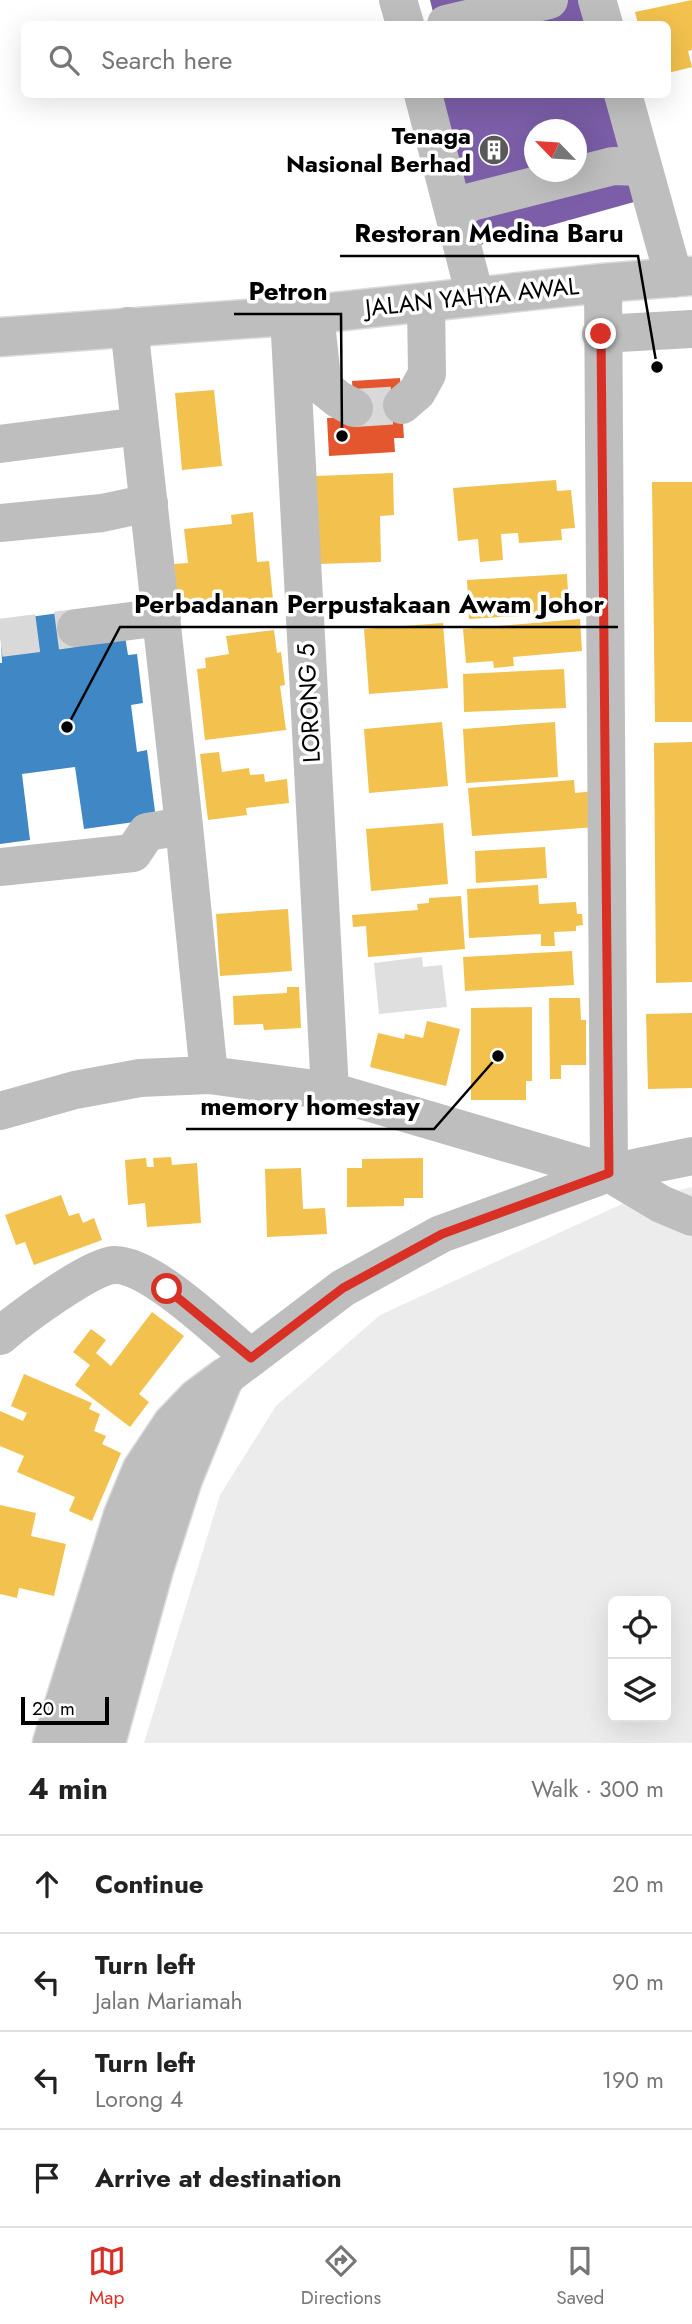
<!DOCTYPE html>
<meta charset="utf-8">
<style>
body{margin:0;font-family:Jost,sans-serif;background:#f2f2f2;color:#222}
.controls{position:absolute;right:21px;bottom:21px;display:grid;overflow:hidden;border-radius:10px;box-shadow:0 7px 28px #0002}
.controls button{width:63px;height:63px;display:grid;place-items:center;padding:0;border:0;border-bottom:2px solid #e0e0e0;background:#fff;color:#222;font:35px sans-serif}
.compass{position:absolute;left:524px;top:119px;width:63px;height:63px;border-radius:50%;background:#fff;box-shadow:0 7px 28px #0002;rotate:295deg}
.scale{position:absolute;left:21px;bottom:18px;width:88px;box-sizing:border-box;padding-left:7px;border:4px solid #000;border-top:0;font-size:19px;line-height:24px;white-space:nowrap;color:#000;-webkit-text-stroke:5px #fff;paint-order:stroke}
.stop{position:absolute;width:21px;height:21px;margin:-16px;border:5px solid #d93025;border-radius:50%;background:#fff}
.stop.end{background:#d93025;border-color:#fff;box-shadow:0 2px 7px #0008}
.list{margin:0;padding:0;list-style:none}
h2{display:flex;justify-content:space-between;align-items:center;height:91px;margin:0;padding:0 28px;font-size:30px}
h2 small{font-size:23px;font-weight:400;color:#767676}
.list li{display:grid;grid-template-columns:46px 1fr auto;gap:21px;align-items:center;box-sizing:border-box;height:98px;padding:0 28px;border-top:2px solid #e0e0e0}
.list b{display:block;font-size:26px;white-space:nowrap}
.list p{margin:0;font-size:23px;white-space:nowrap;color:#767676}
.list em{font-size:23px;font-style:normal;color:#767676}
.icon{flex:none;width:38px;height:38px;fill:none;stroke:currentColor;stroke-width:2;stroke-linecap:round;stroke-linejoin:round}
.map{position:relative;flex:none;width:692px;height:1743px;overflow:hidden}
.search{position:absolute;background:#fff;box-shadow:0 7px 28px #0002;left:21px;right:21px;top:21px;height:77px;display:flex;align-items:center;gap:18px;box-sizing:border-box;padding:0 24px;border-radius:10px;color:#767676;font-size:26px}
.sheet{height:483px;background:#fff}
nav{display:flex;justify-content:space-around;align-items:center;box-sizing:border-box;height:98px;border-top:2px solid #e0e0e0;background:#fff;font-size:19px;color:#767676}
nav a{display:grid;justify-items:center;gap:4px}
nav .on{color:#d93025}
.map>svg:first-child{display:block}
.green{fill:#ececec;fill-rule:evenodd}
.homes{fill:#f2c14e}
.shops{fill:#e4572e}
.offices{fill:#7b5ea7;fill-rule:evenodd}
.schools{fill:#3f88c5}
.building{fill:#dfdfdf}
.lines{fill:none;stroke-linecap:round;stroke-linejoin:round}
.minor-tunnel{stroke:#d9d9d9;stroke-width:38;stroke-dasharray:38 19;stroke-linecap:butt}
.major-casing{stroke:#dbdbdb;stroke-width:41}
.highway-casing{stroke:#dbdbdb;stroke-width:41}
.minor{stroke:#bebebe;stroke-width:38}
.major{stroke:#bebebe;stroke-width:38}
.highway{stroke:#bebebe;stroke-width:38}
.route{stroke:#d93025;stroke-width:9}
.labels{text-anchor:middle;stroke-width:7;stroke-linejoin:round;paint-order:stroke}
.poi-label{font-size:24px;font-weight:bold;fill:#000;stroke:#fff;text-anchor:end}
.street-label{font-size:24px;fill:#000;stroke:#fff}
.leader{fill:none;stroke:#000;stroke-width:2.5}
.callout-dot{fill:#000;stroke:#fff;stroke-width:2.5}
.callout-label{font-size:26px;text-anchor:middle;font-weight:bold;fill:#000;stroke:#fff;stroke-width:7;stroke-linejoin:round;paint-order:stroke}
</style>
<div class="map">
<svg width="692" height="1743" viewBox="0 0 692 1743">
<rect width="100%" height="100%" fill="#fff"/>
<path class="green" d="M692,1187V1743H144L220,1495L276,1406L380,1315L622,1204ZM613,1601H666V1717H613Z"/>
<path class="homes" d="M692,0V50L688,51L692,67L668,73V24H638L635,12Z
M214,390L222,466L182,470L175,393Z
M393,473L394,515L380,516L381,562L319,564L315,476Z
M556,480L557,491L571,490L575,528L561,529L562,540L519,543L518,533L501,534L503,560L480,562L478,539L458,541L453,488Z
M652,482H692V722H655Z
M253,512L257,562L269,561L273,599L215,605V612L179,615L174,564L188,563L184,529L232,524L231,515Z
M567,574L569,613L469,619L467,580Z
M580,619L582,651L513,657L514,666L494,668L493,661L466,663L463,629Z
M443,623L448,688L369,694L364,629Z
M274,630L277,653L281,652L285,685L280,686L286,730L205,740L197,669L206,668L205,658L229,654L226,636Z
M564,669L566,708L464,712L463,674Z
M442,722L448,786L369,793L364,729Z
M555,722L558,777L466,783L463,729Z
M692,742V982L656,983L654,743Z
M219,752L222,772L249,768L250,775L264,774L265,782L287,779L289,803L246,808L247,815L208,820L200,754Z
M574,780L575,793L594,791L596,827L472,836L468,788Z
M443,823L448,884L371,891L366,829Z
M545,847L547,878L476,883L475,851Z
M538,885L539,904L576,902L577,914H582L583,925L576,926V931L554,932L555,946H541V934L469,938L467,889Z
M461,896L465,949L368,957L366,926L353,927L352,915L418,910L417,904L429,903V898Z
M288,909L292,971L220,976L216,914Z
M572,951L574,985L465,991L463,957Z
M287,987H299L301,1028L264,1030L263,1024L234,1025L233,996L287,993Z
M549,998H580L581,1020H586V1065H561V1079H550Z
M532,1007V1081H526V1100H471V1008Z
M692,1013V1088L648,1089L646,1014Z
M427,1021L460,1029L446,1086L370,1067L378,1033L404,1039L405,1034L423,1038Z
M171,1157L172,1165L197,1163L201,1223L147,1227L145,1203L128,1205L125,1160L146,1158L147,1167H154L153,1158Z
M423,1158V1198H404V1206L347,1207V1168H362V1159Z
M301,1168L303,1209L325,1208L327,1234L267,1237L265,1169Z
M61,1195L69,1216L79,1213L83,1223L94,1218L102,1240L34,1265L25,1242L16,1245L5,1215Z
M152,1312L184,1336L139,1394L149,1402L130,1427L75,1385L90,1365L73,1352L91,1329L106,1340L96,1353L111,1366Z
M24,1374L92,1403L89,1409L100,1414L94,1431L106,1436L102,1444L121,1453L92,1521L69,1511L75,1497L17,1472L24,1456L0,1446V1411L23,1421L27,1413L11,1406Z
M0,1505L36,1513L31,1536L66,1544L54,1596L19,1588L17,1598L0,1594Z"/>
<path class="shops" d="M400,378L404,438H394L395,452L329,456L327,418L354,417L352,381Z"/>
<path class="offices" d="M430,0H578L585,24H436Z
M439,94H604L634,202L480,245ZM534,130H576V172H534Z"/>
<path class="schools" d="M74,611L125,636L128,655L137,654L143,703L131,705L137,752L147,750L156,819L84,829L75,767L22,774L30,840L0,844V663H2L0,621Z"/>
<path class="building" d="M422,957L423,967L442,965L447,1007L379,1014L374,963Z"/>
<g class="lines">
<path class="minor-tunnel" d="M354,408L402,405
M0,638L76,628"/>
<g class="major-casing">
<path id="major" d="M0,337L315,314L603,283L692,276"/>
</g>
<g class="highway-casing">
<path id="highway" d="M52,1743L123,1515L142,1469L172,1424L197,1398L224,1378
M106,1743L154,1569L183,1479L222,1383"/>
</g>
<path class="minor" d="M398,0L405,24
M597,0L604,24
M446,24L549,0
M423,94L475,296
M623,94L674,278
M454,213L471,202L613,166L643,167
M603,283L609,1173
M315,314L323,387L338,399L354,408
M289,315L330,1091
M129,326L184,826L209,1075
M601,334L692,329
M402,405L417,392L427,374L426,303
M0,444L140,426
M0,523L102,513L149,503
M76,628L162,617
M0,867L133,853L147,832L184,826
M0,1111L75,1090L140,1078L209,1075L330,1091L609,1173L661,1204L692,1217
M0,1336C21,1318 89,1267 114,1265C150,1263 222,1334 251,1358
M77,1743L147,1506L174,1453L224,1378L343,1288L441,1234L609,1173L692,1156"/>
<use href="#major" class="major"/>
<use href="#highway" class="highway"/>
</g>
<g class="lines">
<path class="route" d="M167,1289L251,1358L343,1288L442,1234L609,1173L601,334"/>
</g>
<defs>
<g id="building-disc" transform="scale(1.575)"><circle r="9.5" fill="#595959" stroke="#fff"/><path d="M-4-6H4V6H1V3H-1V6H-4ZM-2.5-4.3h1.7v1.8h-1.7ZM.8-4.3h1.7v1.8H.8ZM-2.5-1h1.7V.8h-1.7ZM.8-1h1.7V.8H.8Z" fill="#fff"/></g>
</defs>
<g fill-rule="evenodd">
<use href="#building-disc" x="494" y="150"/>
</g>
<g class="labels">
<g class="poi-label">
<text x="471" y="144">Tenaga<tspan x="471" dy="28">Nasional Berhad</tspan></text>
</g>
<g class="street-label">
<text transform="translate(472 297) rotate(-6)" y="8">JALAN YAHYA AWAL</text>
<text transform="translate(309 703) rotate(-93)" y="8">LORONG 5</text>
</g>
</g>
<path class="leader" d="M657 367L638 256H340M342 436L341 314H234M67 727L120 627H618M498 1056L434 1129H186"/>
<g class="callout-dot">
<circle cx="657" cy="367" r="7"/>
<circle cx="342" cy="436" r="7"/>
<circle cx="67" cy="727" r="7"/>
<circle cx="498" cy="1056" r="7"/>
</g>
<g class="callout-label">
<text x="489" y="242">Restoran Medina Baru</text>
<text x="288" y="300">Petron</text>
<text x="369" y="613">Perbadanan Perpustakaan Awam Johor</text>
<text x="310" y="1115">memory homestay</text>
</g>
</svg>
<div class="controls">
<button><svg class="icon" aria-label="locate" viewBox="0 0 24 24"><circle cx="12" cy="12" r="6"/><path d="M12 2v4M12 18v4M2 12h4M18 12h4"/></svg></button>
<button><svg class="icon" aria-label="layers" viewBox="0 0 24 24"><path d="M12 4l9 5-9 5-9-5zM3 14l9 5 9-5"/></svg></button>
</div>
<svg class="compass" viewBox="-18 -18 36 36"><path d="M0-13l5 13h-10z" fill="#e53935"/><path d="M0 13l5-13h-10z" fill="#767676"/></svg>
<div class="scale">20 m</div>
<div class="stop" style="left:167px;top:1289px"></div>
<div class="stop end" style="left:601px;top:334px"></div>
<div class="search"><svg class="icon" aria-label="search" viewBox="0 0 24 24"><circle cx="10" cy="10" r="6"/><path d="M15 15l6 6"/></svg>Search here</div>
</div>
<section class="sheet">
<h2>4 min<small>Walk · 300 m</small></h2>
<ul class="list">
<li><svg class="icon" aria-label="ahead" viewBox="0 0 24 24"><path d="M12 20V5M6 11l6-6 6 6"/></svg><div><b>Continue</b></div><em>20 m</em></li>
<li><svg class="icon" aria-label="left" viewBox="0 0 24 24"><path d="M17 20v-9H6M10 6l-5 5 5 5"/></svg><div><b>Turn left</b><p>Jalan Mariamah</p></div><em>90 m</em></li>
<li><svg class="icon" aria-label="left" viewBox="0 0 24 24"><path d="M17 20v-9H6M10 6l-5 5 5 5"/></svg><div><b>Turn left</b><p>Lorong 4</p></div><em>190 m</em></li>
<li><svg class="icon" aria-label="arrive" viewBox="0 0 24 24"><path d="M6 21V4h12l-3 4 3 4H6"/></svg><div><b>Arrive at destination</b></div></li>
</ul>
</section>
<nav>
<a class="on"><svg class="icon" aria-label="map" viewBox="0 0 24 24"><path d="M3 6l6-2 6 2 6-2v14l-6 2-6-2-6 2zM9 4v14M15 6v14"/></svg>Map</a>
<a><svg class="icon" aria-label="directions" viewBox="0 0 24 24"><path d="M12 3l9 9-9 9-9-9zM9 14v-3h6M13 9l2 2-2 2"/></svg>Directions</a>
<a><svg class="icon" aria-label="saved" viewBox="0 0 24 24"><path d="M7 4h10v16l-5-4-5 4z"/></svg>Saved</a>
</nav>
